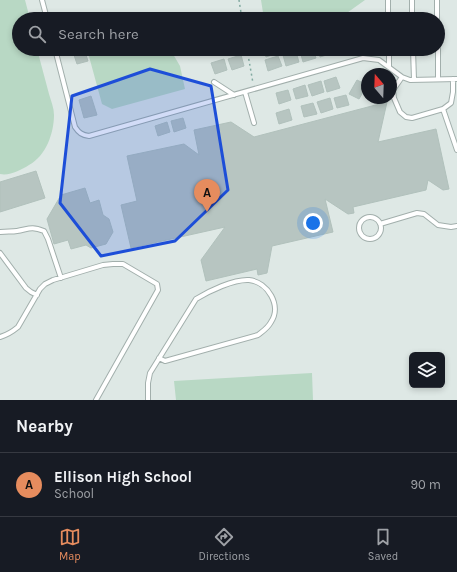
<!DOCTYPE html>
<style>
body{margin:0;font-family:Karla,sans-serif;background:#20242c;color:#f1f3f6}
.controls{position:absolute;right:12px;bottom:12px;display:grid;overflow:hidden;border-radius:6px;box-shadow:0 2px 6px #0003}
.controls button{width:36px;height:36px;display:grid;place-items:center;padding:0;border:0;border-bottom:1px solid #363941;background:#171b24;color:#f1f3f6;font:20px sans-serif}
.compass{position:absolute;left:361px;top:68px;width:36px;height:36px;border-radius:50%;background:#171b24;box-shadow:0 2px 6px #0003;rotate:341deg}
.you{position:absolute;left:313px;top:223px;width:14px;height:14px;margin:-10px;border:3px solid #fff;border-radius:50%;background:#1a73e8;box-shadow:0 0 0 6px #1a73e833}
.badge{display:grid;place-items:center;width:26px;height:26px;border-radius:50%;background:#e68c5e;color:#111;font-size:13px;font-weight:700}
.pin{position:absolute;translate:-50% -33px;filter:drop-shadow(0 1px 2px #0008)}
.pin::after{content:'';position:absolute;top:21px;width:14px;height:12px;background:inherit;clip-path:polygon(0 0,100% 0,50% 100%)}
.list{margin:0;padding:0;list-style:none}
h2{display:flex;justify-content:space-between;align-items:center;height:52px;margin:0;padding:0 16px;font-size:17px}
h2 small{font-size:13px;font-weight:400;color:#9ea1a6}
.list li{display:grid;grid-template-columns:26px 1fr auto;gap:12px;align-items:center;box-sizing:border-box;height:64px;padding:0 16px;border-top:1px solid #363941}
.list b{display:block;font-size:15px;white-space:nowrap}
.list p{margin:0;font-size:13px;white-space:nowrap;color:#9ea1a6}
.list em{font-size:13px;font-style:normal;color:#9ea1a6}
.icon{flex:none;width:22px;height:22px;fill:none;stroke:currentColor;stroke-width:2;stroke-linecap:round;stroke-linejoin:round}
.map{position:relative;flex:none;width:457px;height:400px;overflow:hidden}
.search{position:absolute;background:#171b24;box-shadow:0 2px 6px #0003;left:12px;right:12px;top:12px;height:44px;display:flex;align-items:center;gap:10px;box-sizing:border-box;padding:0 14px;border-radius:22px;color:#9ea1a6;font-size:15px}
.sheet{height:116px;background:#171b24}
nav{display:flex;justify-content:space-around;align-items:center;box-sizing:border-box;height:56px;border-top:1px solid #363941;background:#171b24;font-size:11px;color:#9ea1a6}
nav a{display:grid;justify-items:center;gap:2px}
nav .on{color:#e68c5e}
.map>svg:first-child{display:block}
.green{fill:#b8d8c4}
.building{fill:#b7c5c1;stroke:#b1c1bc}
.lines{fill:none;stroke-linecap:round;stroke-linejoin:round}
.service-casing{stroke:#a2afac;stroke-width:6}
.path{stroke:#81a9a0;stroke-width:1.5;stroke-dasharray:2 3;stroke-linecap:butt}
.service{stroke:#fff;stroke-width:4}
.marked{fill:#1d4ed8;fill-opacity:0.2;stroke:#1d4ed8;stroke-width:3;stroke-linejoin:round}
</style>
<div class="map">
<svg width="457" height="400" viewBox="0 0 457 400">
<rect width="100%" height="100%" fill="#dee8e5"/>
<path class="green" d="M0,0H25L30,19H19V49H37C41,64 45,79 49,94C51,101 54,108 54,115C54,133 46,156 29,165C21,170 10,176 0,174Z
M261,0H365L344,15L329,19H264Z
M87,49H170L180,66L185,89L112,109L102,104Z
M312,373L313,400H176L174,381Z"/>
<path class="building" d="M72,49H84L88,61L77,64Z
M263,49H277L278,53L266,57Z
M307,49H313L316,58L303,62L300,51Z
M318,49H332L333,53L320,57Z
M296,52L299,62L286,66L283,55Z
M241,55L244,66L232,70L228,59Z
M278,56L282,66L268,71L265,60Z
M224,59L227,70L215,74L211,63Z
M336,77L340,88L327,92L324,81Z
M357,80L367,85L359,99L349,94Z
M321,81L324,92L312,96L308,85Z
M305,85L308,96L296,99L293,89Z
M288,90L291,100L279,104L276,93Z
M346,95L349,105L337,108L334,98Z
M91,96L97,115L84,118L79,100Z
M330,98L333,109L321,113L317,102Z
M387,102L378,142L436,129L449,189L443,190L428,180L426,190L353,207L354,213L348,214L325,199L333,232L272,246L267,273L258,275L257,269L206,281L201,260L225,227L131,248L121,205L137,201L127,156L184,144L199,155L194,130L231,122L254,137Z
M313,103L317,114L304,117L301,106Z
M289,109L292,120L279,124L276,113Z
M183,118L186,128L174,132L171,121Z
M167,122L170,132L158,136L155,126Z
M36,171L45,198L0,212V182Z
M85,188L90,203L99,200L103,215L109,219L113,232L106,244L91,248L86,245L71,249L68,240L54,244L47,219L61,195Z"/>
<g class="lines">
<g class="service-casing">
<path id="service" d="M42,0L47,19
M388,0V19
M412,0V19
M437,0V19
M55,49L75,127C79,133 82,135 89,136L363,58L379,60L402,77L410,80L457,79
M389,49V67
M413,49L414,80
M438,49V79
M402,77L393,90L394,98L400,112L406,117L412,118L443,109L451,103L453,92V79
M214,82L234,95
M245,92L254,123
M443,109L457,150
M359 228a11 11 0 1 1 22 0a11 11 0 1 1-22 0Z
M380,224L417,213L424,214L438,225L451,227L457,226
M0,232C6,231 12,232 17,231C29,229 31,226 44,231L48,239L61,278
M0,253L26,288L31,292L37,295
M0,337C7,335 12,332 18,327L40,289L45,284L53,280L103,265L113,264H123L157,284L158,290L96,400
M148,400V383L150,373L196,299C209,291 234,279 249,280C268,282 282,306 271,322C268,328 263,331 258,335L165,361L159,358"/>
</g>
<path class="path" d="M239,0L242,19
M359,19L376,17
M247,49L253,83"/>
<use href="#service" class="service"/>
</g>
<path class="marked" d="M150,69L211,86L228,190L175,241L101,256L60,203L72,96Z"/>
</svg>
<div class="controls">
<button><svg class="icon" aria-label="layers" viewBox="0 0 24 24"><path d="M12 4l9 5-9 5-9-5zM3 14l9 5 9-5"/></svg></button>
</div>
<svg class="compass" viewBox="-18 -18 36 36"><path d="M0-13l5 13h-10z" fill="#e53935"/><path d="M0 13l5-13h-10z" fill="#9ea1a6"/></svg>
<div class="you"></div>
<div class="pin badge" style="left:207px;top:212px">A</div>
<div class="search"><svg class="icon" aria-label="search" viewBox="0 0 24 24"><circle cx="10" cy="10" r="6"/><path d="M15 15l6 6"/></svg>Search here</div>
</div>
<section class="sheet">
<h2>Nearby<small></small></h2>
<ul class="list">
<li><span class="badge">A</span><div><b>Ellison High School</b><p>School</p></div><em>90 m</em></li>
</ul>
</section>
<nav>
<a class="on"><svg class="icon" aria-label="map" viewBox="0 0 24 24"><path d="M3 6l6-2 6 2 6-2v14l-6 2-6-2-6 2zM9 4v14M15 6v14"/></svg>Map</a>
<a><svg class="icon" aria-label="directions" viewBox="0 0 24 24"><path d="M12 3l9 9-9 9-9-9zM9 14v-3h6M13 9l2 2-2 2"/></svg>Directions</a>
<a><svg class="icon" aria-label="saved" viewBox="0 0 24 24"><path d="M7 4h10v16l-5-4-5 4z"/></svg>Saved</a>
</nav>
